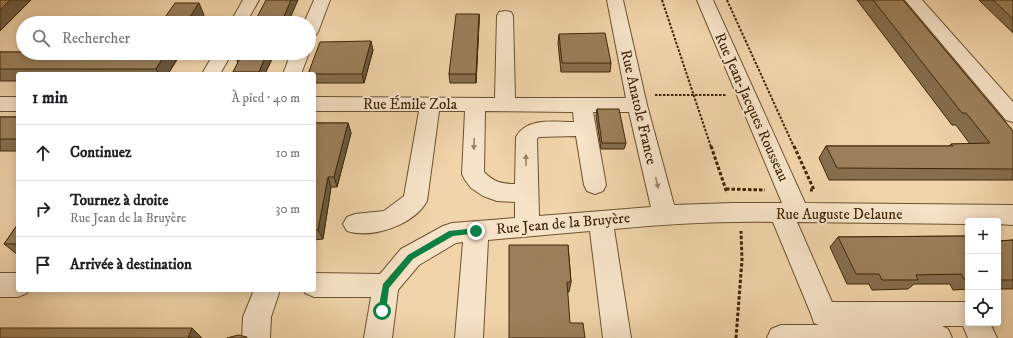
<!DOCTYPE html>
<html lang="fr">
<meta charset="utf-8">
<style>
body{margin:0;font-family:"IM FELL DW Pica",serif;background:#f6f6f6;color:#202124}
.controls{position:absolute;right:12px;bottom:12px;display:grid;overflow:hidden;border-radius:4px;box-shadow:0 2px 10px #0003}
.controls button{width:36px;height:36px;display:grid;place-items:center;padding:0;border:0;border-bottom:1px solid #e0e0e0;background:#fff;color:#202124;font:20px sans-serif}
.stop{position:absolute;width:12px;height:12px;margin:-9px;border:3px solid #0b8043;border-radius:50%;background:#fff}
.stop.end{background:#0b8043;border-color:#fff;box-shadow:0 1px 4px #0008}
.list{margin:0;padding:0;list-style:none}
h2{display:flex;justify-content:space-between;align-items:center;height:52px;margin:0;padding:0 16px;font-size:17px}
h2 small{font-size:13px;font-weight:400;color:#757577}
.list li{display:grid;grid-template-columns:26px 1fr auto;gap:12px;align-items:center;box-sizing:border-box;height:56px;padding:0 16px;border-top:1px solid #e0e0e0}
.list b{display:block;font-size:15px;white-space:nowrap}
.list p{margin:0;font-size:13px;white-space:nowrap;color:#757577}
.list em{font-size:13px;font-style:normal;color:#757577}
.icon{flex:none;width:22px;height:22px;fill:none;stroke:currentColor;stroke-width:2;stroke-linecap:round;stroke-linejoin:round}
.map{position:relative;flex:none;width:1013px;height:338px;overflow:hidden}
.search{position:absolute;background:#fff;box-shadow:0 2px 10px #0003;left:16px;top:16px;width:300px;height:44px;display:flex;align-items:center;gap:10px;box-sizing:border-box;padding:0 14px;border-radius:22px;color:#757577;font-size:15px}
.panel{position:absolute;background:#fff;box-shadow:0 2px 10px #0003;left:16px;top:72px;width:300px;height:220px;border-radius:4px}
.map>svg:first-child{display:block}
.lines{fill:none;stroke-linecap:round;stroke-linejoin:round}
.minor-casing{stroke:#6c522f;stroke-width:2}
.path-far1{stroke:#3f2606;stroke-width:2;stroke-dasharray:2.5 1.5;stroke-linecap:butt}
.path{stroke:#3f2606;stroke-width:3;stroke-dasharray:3.5 2;stroke-linecap:butt}
.minor{fill:#f6e3c8;fill-rule:evenodd}
.wall{fill:#866e4e;stroke:#3f2606}
.shaded-wall{fill:#6d5a40;stroke:#3f2606}
.building{fill:#9c805b;stroke:#3f2606}
.oneway{fill:#9a8467}
.route{fill:#0b8043}
.labels{text-anchor:middle;stroke-width:4;stroke-linejoin:round;paint-order:stroke}
.street-label{font-size:15px;fill:#3f2606;stroke:#f6e3c8}
</style>
<div class="map">
<svg width="1013" height="338" viewBox="0 0 1013 338">
<rect width="100%" height="100%" fill="#f1d4aa"/>
<filter id="stains"><feTurbulence type="fractalNoise" baseFrequency=".005" numOctaves="4"/><feColorMatrix values="0 0 0 0 .2 0 0 0 0 .09 0 0 0 0 .02 0 0 0 .5 -.17"/></filter>
<radialGradient id="worn" r=".72"><stop offset=".6" stop-color="#630" stop-opacity="0"/><stop offset="1" stop-color="#630" stop-opacity=".3"/></radialGradient>
<g class="lines">
<g class="minor-casing">
<path id="minor" d="M243,0H259L246,23H230Z
M314,0H330L318,32L315,36L309,37V23H304Z
M607,0H623L647,105L674,205L733,203H782L697,0H713L805,203L1013,205V225L998,224V221H968V224L797,222L832,302H968V323H990L997,338H968L963,326H942L948,329L952,338H767L771,329L781,325H819L814,323L811,314L773,222C720,221 667,224 614,229L631,338H603L590,231L488,240L483,338H455L463,242L456,243L419,265L398,290L392,338H364L371,297H314L305,293L303,290H314V273L380,274L401,249L443,226L452,223L515,218V202L497,201L483,196L471,188L465,180L462,174L465,111H439L427,201C414,225 372,239 347,231L343,224L347,217L355,214L384,211L404,196L419,111H314V97L495,98L497,16L499,12L505,11L511,12L513,16L515,98H626ZM485,111L573,112L574,122C554,122 527,117 516,137L515,184C501,184 494,182 484,172ZM593,112H629L651,207L539,216L537,139L539,137L576,136L584,185L587,191L595,194L603,191L606,185Z
M905,0H922L1013,102V122L1006,120Z
M214,53H232L220,74H202Z
M291,53H309L301,74H283Z
M0,97H18V111H0Z
M0,273H18V290H29L27,293L18,297H0Z
M254,290H280L271,317L270,338H242L243,317Z"/>
</g>
<path class="path-far1" d="M662,0L711,147
M727,0L794,147
M655,95H726"/>
<path class="path" d="M711,146L727,193
M794,146L814,190H810
M726,189L765,190
M736,338L742,260L741,231"/>
<use href="#minor" class="minor"/>
</g>
<path class="wall" d="M857,0H903L1013,131V180H829L819,158L826,146H949L951,144H970L956,125H952Z
M979,0H1013V33Z
M479,14V23L476,83H450L449,74Z
M559,34L611,63L610,72H561L558,43Z
M373,50L364,83H314V74Z
M0,52L181,53L168,74H18V81H0Z
M239,53L265,74H234L233,72L238,63L236,58Z
M597,109L626,143L624,149H601L596,116Z
M0,117H18V151H0Z
M314,123H348L351,133L337,187H331L323,239L314,240Z
M18,224V255L4,244Z
M968,236V289L953,290L950,284H914L908,289L872,290L869,284H847L830,247L838,237Z
M998,239L999,241L1013,240V289H998Z
M568,245L571,282L569,292H568L509,338Z"/>
<path class="shaded-wall" d="M10,0H31L0,31V10Z
M291,0H298L288,23H281Z
M199,3L204,15L200,23H186Z
M479,14V23L476,83V74Z
M371,41L373,50L364,83L362,74Z
M166,53H181L168,74H159L156,69Z
M267,53H275L265,74H259V72Z
M348,123L351,133L337,187L334,177Z
M328,177L331,187L323,239L318,230Z
M192,328L202,338H188Z"/>
<path class="building" d="M0,0H10L0,10Z
M266,0H291L281,23H254Z
M873,0H903L1013,131V169L837,168L826,146H953L951,144L990,143L966,113H962Z
M993,0H1013V19Z
M175,3H199L186,23H161Z
M456,14H479L476,74H449Z
M605,33L611,63H562L559,34Z
M371,41L362,74H308L320,42Z
M0,52H23V53H166L156,69H0Z
M239,53H267L259,72H233L240,58H236Z
M597,109H619L626,143H602Z
M0,117H18V139H0Z
M314,123H348L334,177H328L318,230H314Z
M18,224V244H4Z
M968,236V280H965L961,274L916,275L918,280H882L879,274H856L838,237Z
M998,239L999,241L1013,240V280H998Z
M509,245H568L571,282H567L570,323H583L585,338H509Z
M0,328H192L188,338H0Z
M238,335L247,337V338H227Z"/>
<defs><path id="oneway-solid" d="M-6-.8H1V-3.2L6.5 0L1 3.2V.8H-6Z"/></defs>
<g class="oneway">
<use href="#oneway-solid" transform="translate(474 144) rotate(92)"/>
<use href="#oneway-solid" transform="translate(526 160) rotate(-91)"/>
<use href="#oneway-solid" transform="translate(657 183) rotate(76)"/>
</g>
<path class="route" d="M476,228L480,231L479,233L453,236L413,259L389,288L386,311L385,314H379L378,311L383,284L408,255L449,231Z"/>
<g class="labels">
<g class="street-label">
<text x="410" y="109">Rue Émile Zola</text>
<text transform="translate(639 107) rotate(77)" y="5">Rue Anatole France</text>
<text transform="translate(752 107) rotate(66)" y="5">Rue Jean-Jacques Rousseau</text>
<text x="839" y="219">Rue Auguste Delaune</text>
<text transform="translate(563 223) rotate(-5)" y="5">Rue Jean de la Bruyère</text>
</g>
</g>
<rect width="100%" height="100%" filter="url(#stains)"/>
<rect width="100%" height="100%" fill="url(#worn)"/>
</svg>
<div class="controls">
<button>+</button>
<button>−</button>
<button><svg class="icon" aria-label="locate" viewBox="0 0 24 24"><circle cx="12" cy="12" r="6"/><path d="M12 2v4M12 18v4M2 12h4M18 12h4"/></svg></button>
</div>
<div class="stop" style="left:382px;top:311px"></div>
<div class="stop end" style="left:476px;top:231px"></div>
<div class="search"><svg class="icon" aria-label="search" viewBox="0 0 24 24"><circle cx="10" cy="10" r="6"/><path d="M15 15l6 6"/></svg>Rechercher</div>
<section class="panel">
<h2>1 min<small>À pied · 40 m</small></h2>
<ul class="list">
<li><svg class="icon" aria-label="ahead" viewBox="0 0 24 24"><path d="M12 20V5M6 11l6-6 6 6"/></svg><div><b>Continuez</b></div><em>10 m</em></li>
<li><svg class="icon" aria-label="right" viewBox="0 0 24 24"><path d="M7 20v-9h11M14 6l5 5-5 5"/></svg><div><b>Tournez à droite</b><p>Rue Jean de la Bruyère</p></div><em>30 m</em></li>
<li><svg class="icon" aria-label="arrive" viewBox="0 0 24 24"><path d="M6 21V4h12l-3 4 3 4H6"/></svg><div><b>Arrivée à destination</b></div></li>
</ul>
</section>
</div>
